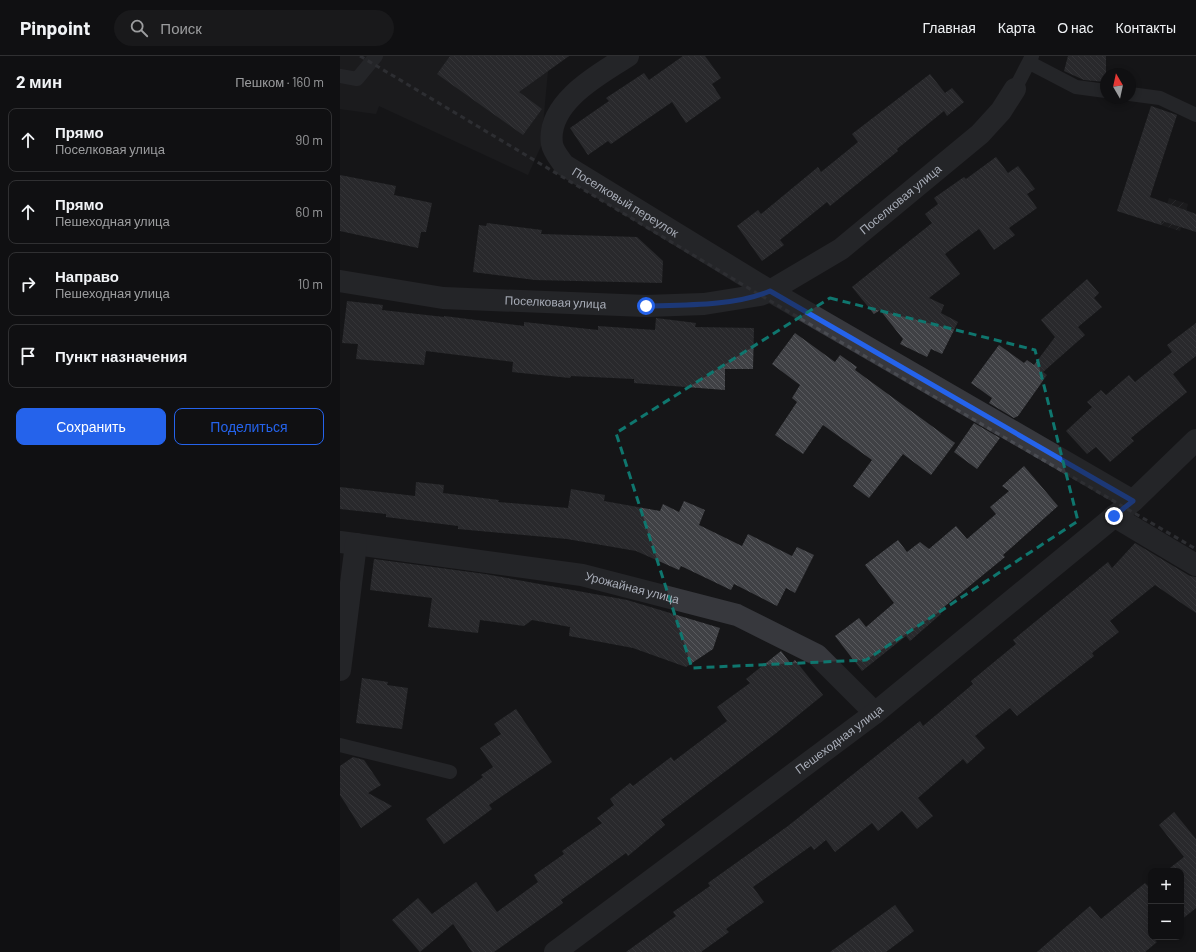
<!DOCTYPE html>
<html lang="ru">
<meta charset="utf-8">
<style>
body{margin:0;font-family:Barlow,sans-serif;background:#19191b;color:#f1f3f6}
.controls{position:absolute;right:12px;bottom:12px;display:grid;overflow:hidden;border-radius:8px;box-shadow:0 2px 6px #0003}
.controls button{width:36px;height:36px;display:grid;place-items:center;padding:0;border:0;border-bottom:1px solid #303032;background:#101012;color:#f1f3f6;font:20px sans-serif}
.compass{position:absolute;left:760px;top:12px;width:36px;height:36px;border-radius:50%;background:#101012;box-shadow:0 2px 6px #0003;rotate:351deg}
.stop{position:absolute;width:12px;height:12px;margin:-9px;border:3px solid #2563eb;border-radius:50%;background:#fff}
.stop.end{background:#2563eb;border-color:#fff;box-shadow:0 1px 4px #0008}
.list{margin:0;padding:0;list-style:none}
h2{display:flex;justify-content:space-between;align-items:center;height:52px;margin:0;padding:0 16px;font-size:17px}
h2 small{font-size:13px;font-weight:400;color:#9c9d9f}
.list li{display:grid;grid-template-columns:26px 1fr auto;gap:12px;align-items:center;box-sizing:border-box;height:64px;margin:0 8px 8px;padding:0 8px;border:1px solid #303032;border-radius:8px}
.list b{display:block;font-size:15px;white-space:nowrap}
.list p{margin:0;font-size:13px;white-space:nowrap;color:#9c9d9f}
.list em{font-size:13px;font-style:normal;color:#9c9d9f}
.actions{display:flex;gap:8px;padding:12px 16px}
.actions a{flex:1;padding:9px 0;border:1px solid #2563eb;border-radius:8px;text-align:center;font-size:14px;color:#2563eb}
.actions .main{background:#2563eb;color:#fff}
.icon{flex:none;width:22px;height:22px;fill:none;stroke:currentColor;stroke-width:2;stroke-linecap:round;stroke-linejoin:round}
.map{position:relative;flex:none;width:856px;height:896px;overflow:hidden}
header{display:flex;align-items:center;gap:24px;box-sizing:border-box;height:56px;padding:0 20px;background:#101012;border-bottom:1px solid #303032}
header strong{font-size:19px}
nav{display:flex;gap:22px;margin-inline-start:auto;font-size:14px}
.search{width:280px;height:36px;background:#19191b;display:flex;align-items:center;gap:10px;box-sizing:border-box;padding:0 14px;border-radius:22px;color:#9c9d9f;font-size:15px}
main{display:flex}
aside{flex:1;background:#101012}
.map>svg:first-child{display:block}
.built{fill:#222225}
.industrial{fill:url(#industrial-furrows)}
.building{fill:url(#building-back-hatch)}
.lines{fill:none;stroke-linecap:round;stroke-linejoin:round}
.lane{stroke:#37383d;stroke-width:14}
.street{stroke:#37383d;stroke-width:22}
.rail{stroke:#4a4c52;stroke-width:3;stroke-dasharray:5 4;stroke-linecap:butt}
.route{stroke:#2563eb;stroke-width:5}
.marked{fill:none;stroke:#0f766e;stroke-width:3;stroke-dasharray:8 5;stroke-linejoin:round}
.labels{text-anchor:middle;stroke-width:3;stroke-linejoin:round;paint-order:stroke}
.street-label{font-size:12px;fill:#a8adb8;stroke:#111113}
</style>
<header>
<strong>Pinpoint</strong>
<div class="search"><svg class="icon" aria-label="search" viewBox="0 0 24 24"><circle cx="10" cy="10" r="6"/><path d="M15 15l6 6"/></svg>Поиск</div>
<nav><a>Главная</a><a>Карта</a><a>О нас</a><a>Контакты</a></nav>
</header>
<main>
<aside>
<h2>2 мин<small>Пешком · 160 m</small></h2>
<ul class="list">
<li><svg class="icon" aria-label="ahead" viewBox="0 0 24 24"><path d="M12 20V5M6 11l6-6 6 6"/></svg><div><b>Прямо</b><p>Поселковая улица</p></div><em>90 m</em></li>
<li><svg class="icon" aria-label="ahead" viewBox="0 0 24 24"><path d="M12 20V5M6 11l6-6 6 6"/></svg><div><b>Прямо</b><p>Пешеходная улица</p></div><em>60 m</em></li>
<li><svg class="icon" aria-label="right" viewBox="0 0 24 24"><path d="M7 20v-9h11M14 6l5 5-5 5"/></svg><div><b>Направо</b><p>Пешеходная улица</p></div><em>10 m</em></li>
<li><svg class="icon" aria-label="arrive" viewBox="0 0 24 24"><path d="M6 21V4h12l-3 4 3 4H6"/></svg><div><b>Пункт назначения</b></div></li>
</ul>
<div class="actions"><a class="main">Сохранить</a><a>Поделиться</a></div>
</aside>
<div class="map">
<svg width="856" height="896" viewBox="0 0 856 896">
<defs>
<pattern id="industrial-furrows" width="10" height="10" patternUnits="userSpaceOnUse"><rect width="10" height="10" fill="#222225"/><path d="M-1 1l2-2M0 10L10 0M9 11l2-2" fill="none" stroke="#3f3f43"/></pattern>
<pattern id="building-back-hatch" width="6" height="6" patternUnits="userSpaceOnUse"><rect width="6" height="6" fill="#404145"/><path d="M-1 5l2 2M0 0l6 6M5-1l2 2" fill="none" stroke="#595a5e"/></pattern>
</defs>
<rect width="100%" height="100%" fill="#161618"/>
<path class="built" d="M0,0H189L208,14L201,90L188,119L39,50L36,58L0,53Z"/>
<path class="industrial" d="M829,142L848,148L840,175L821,169Z"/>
<path class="building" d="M110,0H229L179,36L202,53L183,79L97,18Z
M343,0H365L381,22L372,28L381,42L346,67L332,46L271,88L268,85L248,99L230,72L269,45L266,42L304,17L309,24Z
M728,0H766V26L744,24L724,15Z
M590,18L605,37L612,32L624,46L607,60L604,55L557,93L558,95L490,150L487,146L440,184L444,189L422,205L397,170L418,154L421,158L478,111L481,116L518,86L512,78Z
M811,50L837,59L810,141L856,158V176L822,165L821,169L777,155Z
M656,101L668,117L678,110L695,133L687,138L697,152L669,172L675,179L654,194L639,173L605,198L620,218L589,242L604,249L601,257L618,266L602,298L591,293L587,301L560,288L563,283L540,254L534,258L512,231L592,167L585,158L598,148L594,142L624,121L626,123Z
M0,119L56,130L54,139L92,147L86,176H81L78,192L0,175Z
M147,167L202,174L201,178L297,181L323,205L322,227L195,224L133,216L139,169L146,170Z
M747,223L759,237L754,242L762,251L738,271L745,279L703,316L707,319L678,360L674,362L649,347L652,342L631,327L659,289L684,307L687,304L694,309L715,281L701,264Z
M7,245L43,249L42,254L104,261V260L184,270V266L258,274V270L315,274L316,262L356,267L355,271L414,272L413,313H385V334L294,327V323L231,320L230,322L172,316L173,306L86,295L84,309L16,303L18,288L2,287Z
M856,267V300L833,318L847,336L791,382L794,385L770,406L756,391L747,398L726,375L752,351L747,346L761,334L766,339L789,319L795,326L832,296L827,289Z
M455,277L495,306L500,299L517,311L515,314L615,387L591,419L563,398L529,442L513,430L532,404L483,369L463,398L435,379L457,346L452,342L460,329L432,308Z
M634,367L660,382L637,413L614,396Z
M684,410L718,450L663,499L665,501L599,555L601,558L570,585L566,580L522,615L495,580L519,562L526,571L554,547L525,509L558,484L567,496L580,486L589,493L616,470L627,483L656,458L650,451L669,435L662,430Z
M76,426L104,429L103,437L159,444L158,446L228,452L231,433L265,439L264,445L320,455L323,448L339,456L344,445L365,454L359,469L402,490L408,478L452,500L457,491L474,499L455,537L446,532L437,550L394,528L391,534L341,510L339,514L296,495L227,483L118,473V470L46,461V458L0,453V431L75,440Z
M795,487L850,520L856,521V557L815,529L770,565L779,576L752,597L754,600L677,660L670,652L635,680L645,692L627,708L623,703L578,742L593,760L577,773L562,755L538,775L532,767L495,796L486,784L474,794L471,790L413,831L424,846L386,873L389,876L361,896H286L336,860L333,856L370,830L368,827L448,770L580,665L583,670L633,628L631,625L676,588L673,584L768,506L772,512Z
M34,503L145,518L287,544L380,572L373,593L346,611L293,592L229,580L230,571L192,564L184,570L140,564L138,577L88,571L92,542L30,534Z
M441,595L451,608L455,604L483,639L435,678L321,764L325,769L288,800L286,797L221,844L223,847L154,896H132L113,868L80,896L52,864L78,842L92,858L136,826L157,856L198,826L194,819L224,798L222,795L262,767L257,762L274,749L270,743L290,727L293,730L331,701L334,705L387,665L377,651L410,627L406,623Z
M22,622L48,626L47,629L68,632L62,673L16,667Z
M176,653L212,706L149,749L152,753L104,788L86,763L143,721L141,719L153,711L140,692L161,678L154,668Z
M13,701L24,704L41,729L28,737L52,750L21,772L0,739V710Z
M834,756L856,783V852L841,864V815H826L844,801L819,769Z
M805,827L808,830L811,827V881H820L815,885L817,886L805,896H697L750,850L761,863Z
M555,849L574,875L546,896H490Z"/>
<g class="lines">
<path class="lane" d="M690,7L736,31L766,35
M0,20L17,23L36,0
M675,33L692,0
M790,38L820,42L856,59
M0,689L110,716"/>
<g class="street">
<path id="s1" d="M288,0C259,18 206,47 212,88C213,95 220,103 224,109L430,235L793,445"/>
<path id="s2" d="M0,225L103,242L306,250L364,248L420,239L430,235L501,193L640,78L661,55L675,33"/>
<path d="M774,460L856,509"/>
<path id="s3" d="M0,486L242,519L397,559L477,599L535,657"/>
<path d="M0,614L16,488"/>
<path id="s4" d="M215,896L535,657L793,445L856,384"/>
</g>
<path class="rail" d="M20,0L420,239L856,493"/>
</g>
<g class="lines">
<path class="route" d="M306,250C345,249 395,250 430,235L793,445L774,460"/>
</g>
<path d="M0 0H856V896H0ZM490,242L695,294L738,465L526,604L352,612L276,377Z" fill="#161618" fill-opacity=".55" fill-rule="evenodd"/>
<path class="marked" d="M490,242L695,294L738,465L526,604L352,612L276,377Z"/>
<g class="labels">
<g class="street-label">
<text dy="4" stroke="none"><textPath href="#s2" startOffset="593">Поселковая улица</textPath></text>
<text dy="4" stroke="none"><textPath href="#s1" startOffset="219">Поселковый переулок</textPath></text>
<text dy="4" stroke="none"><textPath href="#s2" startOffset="217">Поселковая улица</textPath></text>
<text dy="4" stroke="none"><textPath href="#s3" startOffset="296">Урожайная улица</textPath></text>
<text dy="4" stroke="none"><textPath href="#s4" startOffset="355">Пешеходная улица</textPath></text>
</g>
</g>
</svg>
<div class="controls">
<button>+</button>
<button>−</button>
</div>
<svg class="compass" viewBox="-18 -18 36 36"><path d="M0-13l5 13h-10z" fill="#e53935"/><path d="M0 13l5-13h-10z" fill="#9c9d9f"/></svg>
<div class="stop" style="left:306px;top:250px"></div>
<div class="stop end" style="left:774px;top:460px"></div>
</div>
</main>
